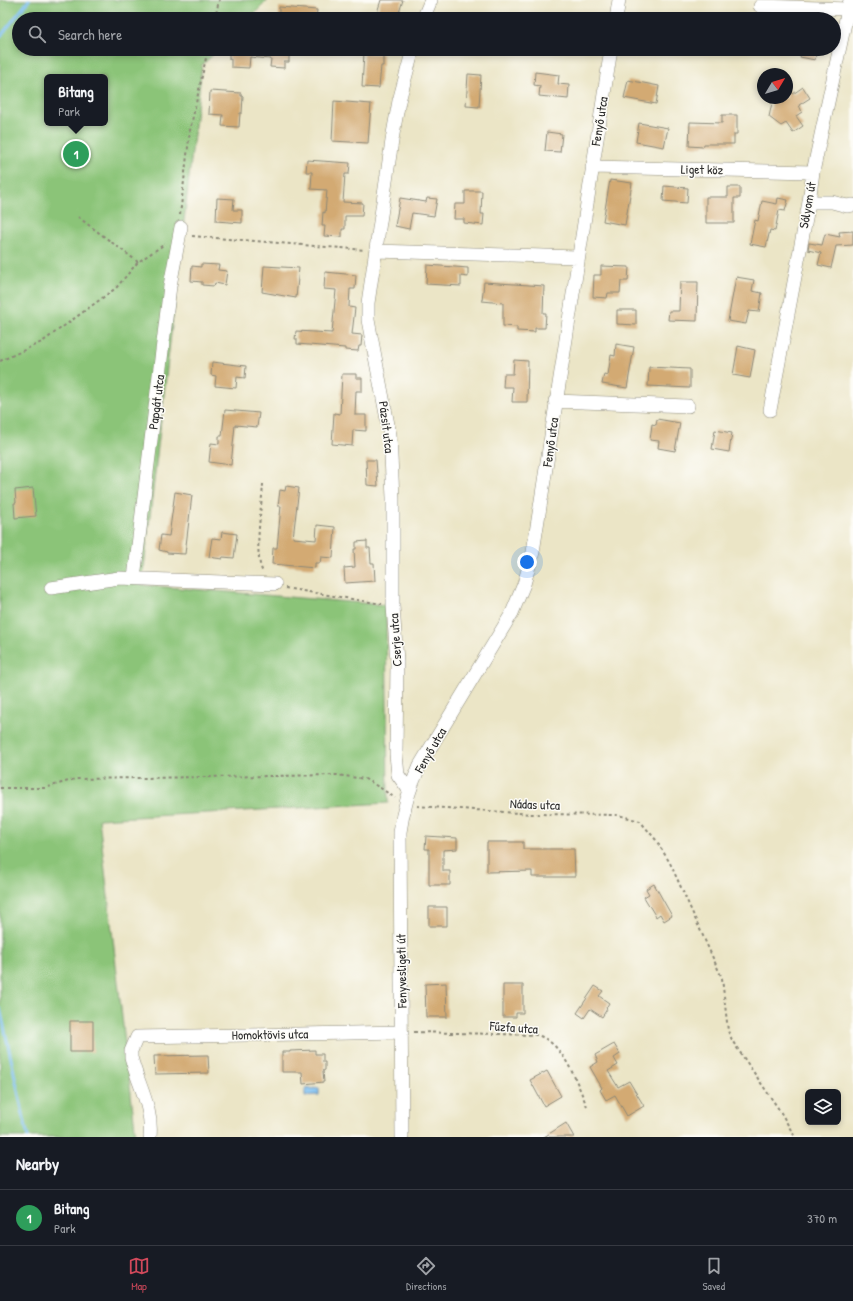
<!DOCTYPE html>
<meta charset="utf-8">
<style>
body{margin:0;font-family:"Patrick Hand",sans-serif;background:#242831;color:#f1f3f6}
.controls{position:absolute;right:12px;bottom:12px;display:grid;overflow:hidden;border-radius:6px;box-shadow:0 2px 6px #0003}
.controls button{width:36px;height:36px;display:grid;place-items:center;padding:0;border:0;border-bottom:1px solid #363941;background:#171b24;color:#f1f3f6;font:20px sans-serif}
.compass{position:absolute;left:757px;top:68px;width:36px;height:36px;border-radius:50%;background:#171b24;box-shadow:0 2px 6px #0003;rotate:52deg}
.you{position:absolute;left:527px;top:562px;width:14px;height:14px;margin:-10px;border:3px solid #fff;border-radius:50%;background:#1a73e8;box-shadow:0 0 0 6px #1a73e833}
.badge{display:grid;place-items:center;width:26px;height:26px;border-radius:50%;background:#d1495b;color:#fff;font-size:13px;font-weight:700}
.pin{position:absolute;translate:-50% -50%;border:2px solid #fff;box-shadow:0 1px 4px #0006}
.popup{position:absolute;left:44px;top:74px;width:64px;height:52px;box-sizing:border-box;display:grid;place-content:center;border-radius:6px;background:#171b24;filter:drop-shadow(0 1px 3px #0005);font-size:13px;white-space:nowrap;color:#9ea1a6}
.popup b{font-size:15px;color:#f1f3f6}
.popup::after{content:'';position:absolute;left:50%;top:100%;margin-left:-8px;border:8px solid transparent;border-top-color:#171b24}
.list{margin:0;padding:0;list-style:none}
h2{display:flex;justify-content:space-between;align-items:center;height:52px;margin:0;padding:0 16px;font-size:17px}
h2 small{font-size:13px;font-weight:400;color:#9ea1a6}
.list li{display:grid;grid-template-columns:26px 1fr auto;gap:12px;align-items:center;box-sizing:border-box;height:56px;padding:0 16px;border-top:1px solid #363941}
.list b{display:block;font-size:15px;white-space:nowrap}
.list p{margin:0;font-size:13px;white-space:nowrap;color:#9ea1a6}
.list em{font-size:13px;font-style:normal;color:#9ea1a6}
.icon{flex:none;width:22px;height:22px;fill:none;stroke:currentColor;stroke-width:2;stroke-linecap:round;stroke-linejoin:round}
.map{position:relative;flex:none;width:853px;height:1137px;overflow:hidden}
.search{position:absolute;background:#171b24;box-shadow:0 2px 6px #0003;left:12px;right:12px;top:12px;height:44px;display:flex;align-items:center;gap:10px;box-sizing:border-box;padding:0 14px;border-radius:22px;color:#9ea1a6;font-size:15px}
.sheet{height:108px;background:#171b24}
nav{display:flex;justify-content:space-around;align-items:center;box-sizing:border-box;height:56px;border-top:1px solid #363941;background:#171b24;font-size:11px;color:#9ea1a6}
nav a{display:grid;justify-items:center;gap:2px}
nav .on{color:#d1495b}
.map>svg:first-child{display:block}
.green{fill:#8bc478;stroke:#5b7852;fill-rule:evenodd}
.water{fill:#7abdf0;stroke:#52748e}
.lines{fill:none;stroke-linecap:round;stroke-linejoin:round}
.stream{stroke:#7abdf0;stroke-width:3}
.building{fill:#d3aa73}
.minor-casing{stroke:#8b8878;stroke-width:14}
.path{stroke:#8b8878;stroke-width:2;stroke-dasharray:3 3;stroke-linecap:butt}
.minor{stroke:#fff;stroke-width:13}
.labels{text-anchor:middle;stroke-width:3;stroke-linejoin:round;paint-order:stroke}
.street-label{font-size:13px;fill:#2b2b2b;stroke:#fdfcf7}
</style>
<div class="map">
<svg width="853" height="1137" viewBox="0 0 853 1137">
<rect width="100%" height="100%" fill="#fdfcf7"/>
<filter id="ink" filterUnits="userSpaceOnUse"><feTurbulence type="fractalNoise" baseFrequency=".025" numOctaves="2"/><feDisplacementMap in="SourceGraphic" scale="8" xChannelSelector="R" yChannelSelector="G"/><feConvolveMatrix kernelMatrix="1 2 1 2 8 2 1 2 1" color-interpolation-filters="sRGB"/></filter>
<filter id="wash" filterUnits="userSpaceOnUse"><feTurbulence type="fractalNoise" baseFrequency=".012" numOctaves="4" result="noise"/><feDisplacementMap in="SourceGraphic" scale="16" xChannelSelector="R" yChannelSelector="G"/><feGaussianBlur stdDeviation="0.9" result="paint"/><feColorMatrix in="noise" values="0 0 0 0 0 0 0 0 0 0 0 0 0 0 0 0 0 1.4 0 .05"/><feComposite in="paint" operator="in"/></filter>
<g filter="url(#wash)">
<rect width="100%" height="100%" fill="#ebe5c6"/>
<path class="green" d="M0,0H268L249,19H19V49H219L202,65L142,585L386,605L388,803L99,819L136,1137H0ZM47,77H105V123H47Z"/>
<path class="water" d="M319,1088V1095L305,1096V1089Z"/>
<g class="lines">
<path class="stream" d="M0,37L29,0
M0,1008L28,1137"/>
</g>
<g id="blocks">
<path class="building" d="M381,0H403L397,19H375Z
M279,7L317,10L316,19H279Z
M232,49H289V62H284V68L270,67L271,59L250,57L249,68L231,67V59H229V50Z
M802,49H817L815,60L800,57Z
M364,53L383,54V66H381L379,88L362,87Z
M535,72L559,75L558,84L569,85L568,99L539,96L540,86L534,85Z
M468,74L481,75L479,107L466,106Z
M628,80L659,86L656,104L624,98Z
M803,87L810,98L799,105L802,112L796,116L803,126L793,133L786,123L781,126L769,117L773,98H787V88L793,94Z
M210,91L241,93V96H243L242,113H240L239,127L222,126L223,115L209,114Z
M334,101L371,104L368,143L332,141Z
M722,115H737V134H734V144H704L703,147L689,146L690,122L722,123Z
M639,123L668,128L664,147L636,142Z
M547,132L562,134L560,152L545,151Z
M307,160L350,163L349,174H345L343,202L363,203L362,216H345V229H342V237L324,236L325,226H322L323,212L325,213L327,190L311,189L312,172H306Z
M610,180L632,183L625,225L603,221Z
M664,186L688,188L687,203L663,201Z
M728,187H740V198H734V223H706V197H728Z
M465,191H482L481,214H484L483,225L464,223V219H454L455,204H465Z
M217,198L234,199L233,210H242V223L216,221Z
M400,198L426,202L427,198L437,199L434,216L412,213L409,229L395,226Z
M778,198L788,200L785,211L779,210L775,231L770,230L766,247L750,244L755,220L758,221L762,201L777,204Z
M853,231V245L836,246L831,268L818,265L821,253L808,250L809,243L822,245L825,234L840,237L839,232Z
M201,264L219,265L218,270L227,271L225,285L215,283L214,286L202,285V282L191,281L192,266L201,267Z
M427,265L468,268V277L461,276V286L426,284Z
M264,266L299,268L296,298L262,292Z
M601,266L629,267L628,281H621L620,293H608L607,298L593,297L594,275H601Z
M325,272L356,275L355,289H350L349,307L355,308L352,334L362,335L361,346H359L358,351L345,350V348L297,344V339H295L296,331L332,333L336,290L324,289Z
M736,277L754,280L752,291L762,293L759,312L749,311L746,324L728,321Z
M484,282L544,286L543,313H546L545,328H535V332L517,331V327L503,326V303L482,301Z
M680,282H698L697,321L668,320L669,311H679Z
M617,310H636V325L617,324Z
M616,344L634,347L627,388L602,384L604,374L608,375L611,355L615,356Z
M738,346L755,350L750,378L733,375Z
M514,360L528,361L527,402H512L513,387H503L504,374H513Z
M212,362L246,366L245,378L237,377L236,388L215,386L216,376L211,375Z
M649,367L690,369V388L648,386Z
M342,374H356V378H362V391H356L355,415H366V431L353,430L352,446L332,444L334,413L340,414Z
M225,410L259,413L257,427L235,425L231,465L209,462L211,443L219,444V436H222Z
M657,419L680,423L675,451L658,448L659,441L650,440L652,424L656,425Z
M715,430L732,433L729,452L712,449Z
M366,460H376L378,486L367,485Z
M286,486L299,488L293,538L316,540L317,525L335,527L333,558L321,557L320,563H315V568L272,564L273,548H277L281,506H278L280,490L285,491Z
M33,488L36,516L15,518L14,503H16L15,490Z
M175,492L192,495L185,554L167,553V552L159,550L161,535L169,536Z
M222,532L237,534L234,558L223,557L222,559L209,557L212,538L221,539Z
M367,541V548H370L371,563H374L375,581L345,583L344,568L355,567L354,549H356V542Z
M426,836L457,838V849L443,850V871H450V885H429V849H425Z
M487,842H523V849H574L575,877H532V871L487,872Z
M654,884L672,916L664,921L660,914L656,917L644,897L649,894L646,889Z
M429,907H447V926H429Z
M446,983L447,1017H426L425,984Z
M503,985H523V1013H516V1017H503Z
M595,986L603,991L599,996L609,1003L606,1008L607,1009L602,1017L590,1009L584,1018L577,1013Z
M70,1021H93V1052H70Z
M614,1044L620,1054L614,1058L618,1065L608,1071L618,1087L629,1081L644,1106L627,1116L615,1095L606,1100L600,1090L602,1088L590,1067L598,1062L595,1055Z
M315,1050V1054H323V1062H325V1070L323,1071L324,1082L303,1084L302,1072H282V1052H290V1051Z
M208,1055L209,1073L155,1074L154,1056Z
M547,1071L561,1096L544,1106L530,1080Z
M566,1123L574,1137H544Z"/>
</g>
</g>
<g filter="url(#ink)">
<use href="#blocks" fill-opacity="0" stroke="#8b8878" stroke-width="1"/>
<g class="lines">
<g class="minor-casing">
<path id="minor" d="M760,6L848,9
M423,19L431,0
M616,19L619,0
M592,167L813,172
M809,202H832L847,206L853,205
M376,251L578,257
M555,401L688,406
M770,410L809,202L813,172L850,0
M134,578L170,286L181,227
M51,588L119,578L275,584
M409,790L398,775L396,754L397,661L393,606V498L390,435L368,320V303L393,134L399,101L413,49
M150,1137C153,1107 138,1085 131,1057V1051L137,1037L402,1032
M402,1137L400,832C403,808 410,787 420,765L512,613L524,584L533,552L611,49"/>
</g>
<path class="path" d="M215,19L219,0
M180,215L190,130L208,49
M78,217L138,262
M192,236L365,250
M0,361L42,342L116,288L138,262L165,244
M263,484C262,505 253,555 263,572
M285,588L382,604
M0,788H45L75,779L337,775L365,779L382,789L395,798
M417,806L532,814L618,815L640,821L656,840L670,863L722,978L728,1031L733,1042L780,1111L795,1137
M414,1032L537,1035C565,1044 576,1082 587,1106"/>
<use href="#minor" class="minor"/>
</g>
</g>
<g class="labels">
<g class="street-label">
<text transform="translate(599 121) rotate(-81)" y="5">Fenyő utca</text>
<text transform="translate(702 169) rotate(1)" y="5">Liget köz</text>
<text transform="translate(807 205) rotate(-80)" y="5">Sólyom út</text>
<text transform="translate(156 402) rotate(-83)" y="5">Papgát utca</text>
<text transform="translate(387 427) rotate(83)" y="5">Pázsit utca</text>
<text transform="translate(550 442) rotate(-82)" y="5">Fenyő utca</text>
<text transform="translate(395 640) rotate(-94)" y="5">Cserje utca</text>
<text transform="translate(430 750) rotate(-60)" y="5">Fenyő utca</text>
<text transform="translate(535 804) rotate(2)" y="5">Nádas utca</text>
<text transform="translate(401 971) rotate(-91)" y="5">Fenyvesligeti út</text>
<text transform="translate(514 1027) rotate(4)" y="5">Fűzfa utca</text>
<text transform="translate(270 1034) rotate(-1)" y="5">Homoktövis utca</text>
</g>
</g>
</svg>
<div class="controls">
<button><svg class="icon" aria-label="layers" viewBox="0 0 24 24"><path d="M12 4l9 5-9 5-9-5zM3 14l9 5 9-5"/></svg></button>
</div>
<svg class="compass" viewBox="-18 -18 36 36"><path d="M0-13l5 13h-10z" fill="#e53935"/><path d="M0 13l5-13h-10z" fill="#9ea1a6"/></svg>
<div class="you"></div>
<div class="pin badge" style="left:76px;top:154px;background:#2e9e5b">1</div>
<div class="popup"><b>Bitang</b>Park</div>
<div class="search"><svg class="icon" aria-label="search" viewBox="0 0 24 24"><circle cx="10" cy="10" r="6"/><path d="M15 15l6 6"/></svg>Search here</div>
</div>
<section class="sheet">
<h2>Nearby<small></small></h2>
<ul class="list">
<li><span class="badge" style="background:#2e9e5b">1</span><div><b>Bitang</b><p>Park</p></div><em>370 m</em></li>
</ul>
</section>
<nav>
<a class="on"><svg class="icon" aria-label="map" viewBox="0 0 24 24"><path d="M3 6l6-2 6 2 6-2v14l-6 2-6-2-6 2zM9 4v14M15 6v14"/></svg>Map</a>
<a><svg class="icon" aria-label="directions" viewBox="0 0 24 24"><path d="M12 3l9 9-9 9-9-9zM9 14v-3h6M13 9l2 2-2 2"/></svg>Directions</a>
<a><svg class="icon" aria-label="saved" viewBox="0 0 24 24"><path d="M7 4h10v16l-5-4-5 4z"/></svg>Saved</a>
</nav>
